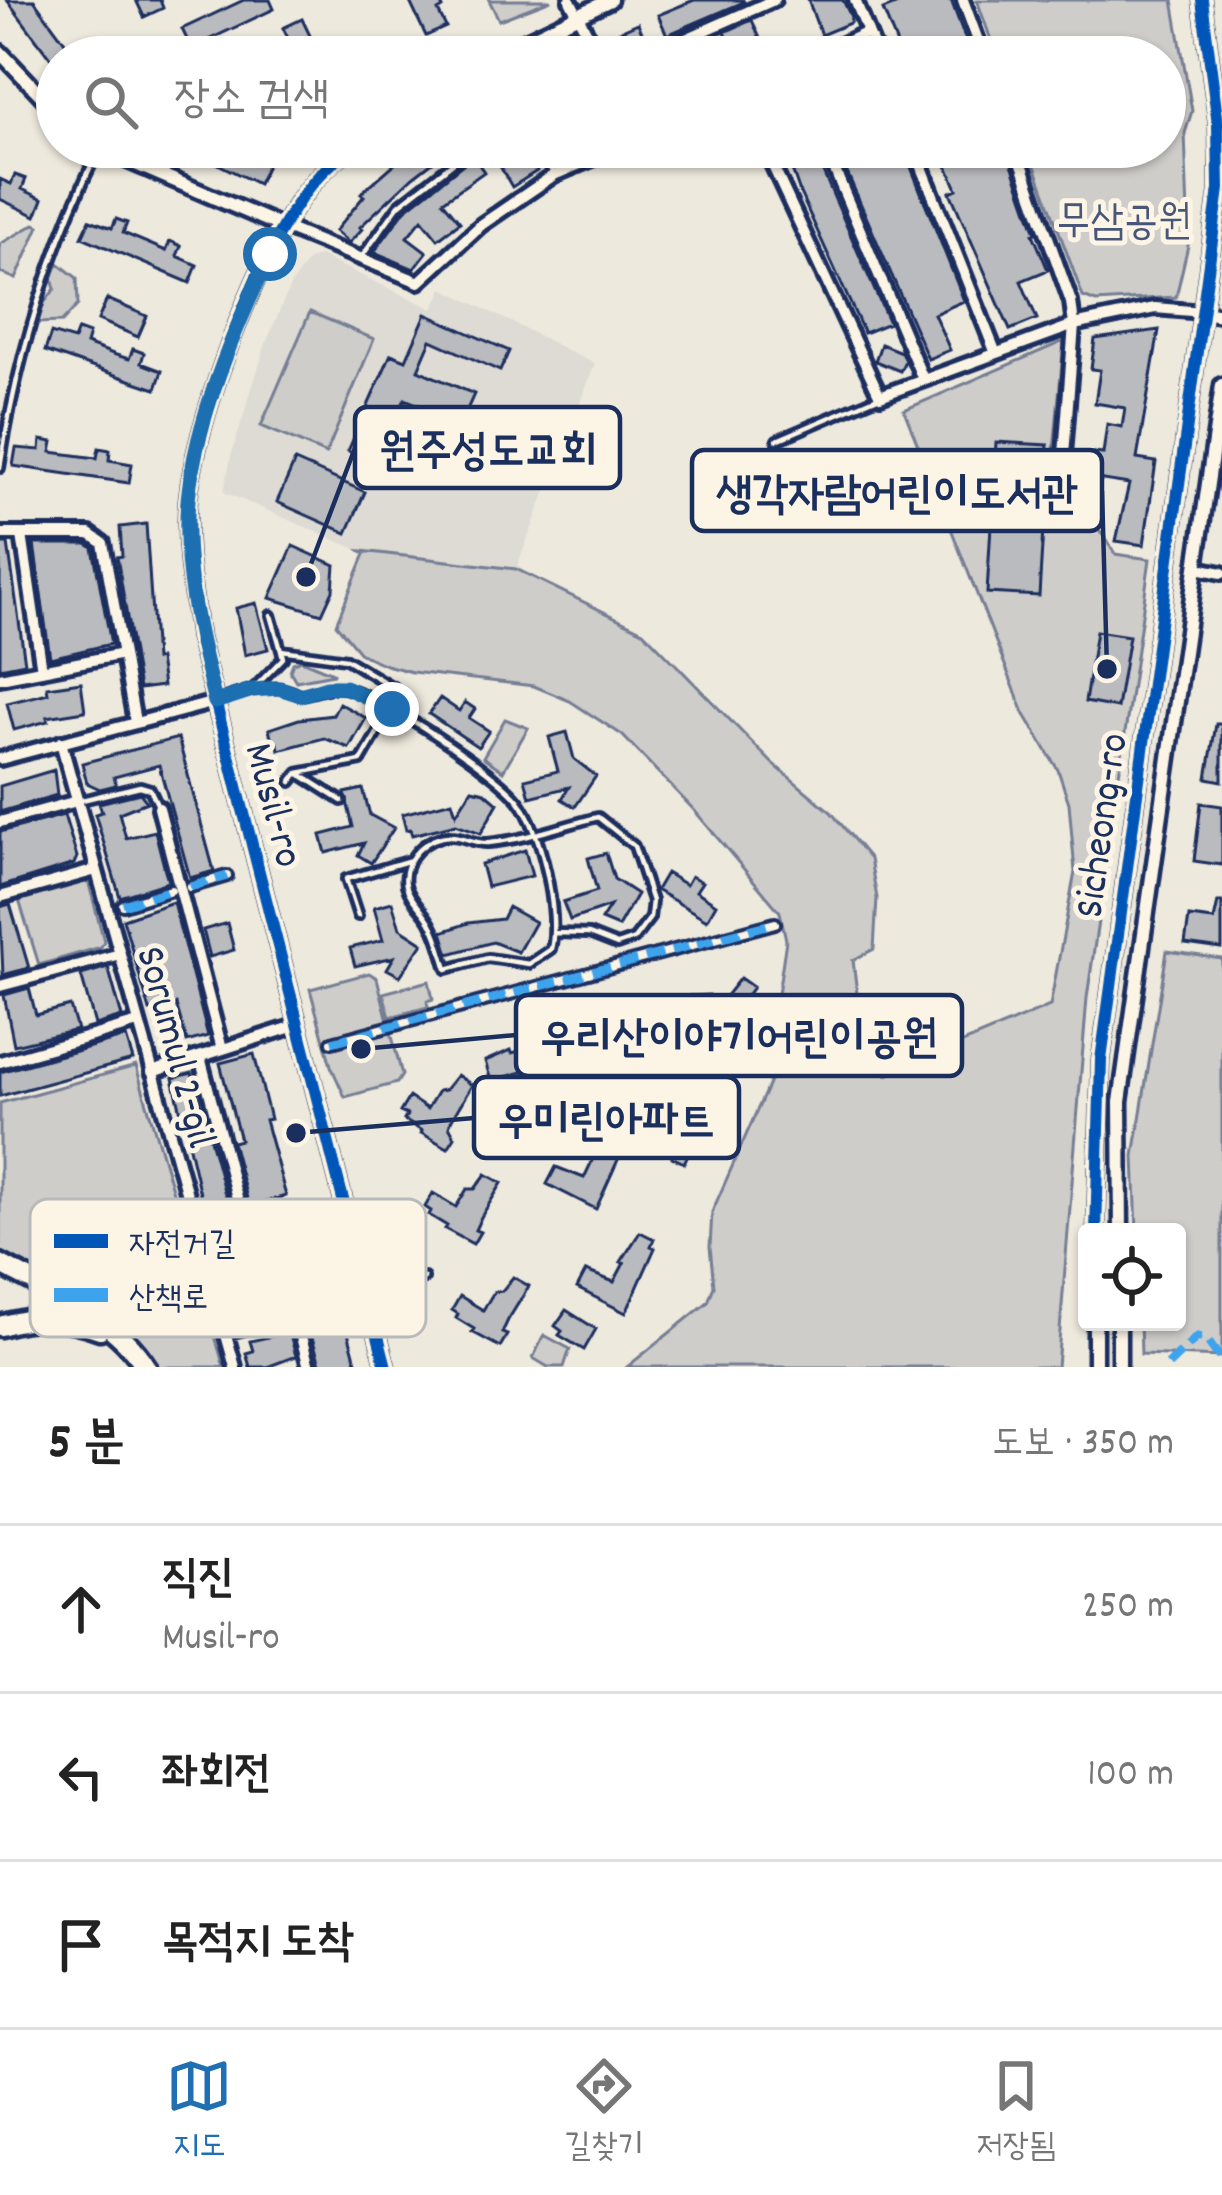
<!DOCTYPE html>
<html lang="ko">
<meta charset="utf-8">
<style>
body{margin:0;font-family:Dekko,"Poor Story",sans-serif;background:#f2f2f2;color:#222}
.controls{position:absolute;right:36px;bottom:36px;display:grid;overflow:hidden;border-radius:12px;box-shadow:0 3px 9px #0004}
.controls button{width:108px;height:108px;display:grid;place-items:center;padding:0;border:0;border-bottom:3px solid #e0e0e0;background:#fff;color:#222;font:60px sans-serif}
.stop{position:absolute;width:36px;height:36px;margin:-27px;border:9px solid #1f6fb2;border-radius:50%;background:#fff}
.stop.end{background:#1f6fb2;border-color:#fff;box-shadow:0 3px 12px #0008}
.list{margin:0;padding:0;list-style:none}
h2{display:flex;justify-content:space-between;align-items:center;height:156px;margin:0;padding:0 48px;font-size:51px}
h2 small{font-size:39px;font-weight:400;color:#767676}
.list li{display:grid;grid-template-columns:78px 1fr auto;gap:36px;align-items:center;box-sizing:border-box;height:168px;padding:0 48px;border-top:3px solid #e0e0e0}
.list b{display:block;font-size:45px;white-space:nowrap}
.list p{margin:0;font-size:39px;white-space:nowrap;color:#767676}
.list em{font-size:39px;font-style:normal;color:#767676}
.icon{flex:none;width:66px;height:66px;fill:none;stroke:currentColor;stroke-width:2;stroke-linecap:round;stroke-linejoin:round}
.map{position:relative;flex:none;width:1222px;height:1367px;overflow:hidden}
.search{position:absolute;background:#fff;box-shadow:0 3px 9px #0004;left:36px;right:36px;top:36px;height:132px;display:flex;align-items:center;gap:30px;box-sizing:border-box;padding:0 42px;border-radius:66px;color:#767676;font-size:45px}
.sheet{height:660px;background:#fff}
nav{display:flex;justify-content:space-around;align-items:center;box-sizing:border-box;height:168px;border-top:3px solid #e0e0e0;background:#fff;font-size:33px;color:#767676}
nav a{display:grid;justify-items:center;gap:6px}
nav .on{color:#1f6fb2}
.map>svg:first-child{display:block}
.built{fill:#dedbd4}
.green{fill:#cfcdca;stroke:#757e94;stroke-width:3}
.building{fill:#babbbe;stroke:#1b2f5e;stroke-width:3}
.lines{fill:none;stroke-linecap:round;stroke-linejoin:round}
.service-casing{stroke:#1b2f5e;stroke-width:14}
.pedestrian-casing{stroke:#1b2f5e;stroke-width:16}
.minor-casing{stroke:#1b2f5e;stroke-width:20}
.tertiary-casing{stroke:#1b2f5e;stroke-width:21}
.motorway-casing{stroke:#1b2f5e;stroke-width:27}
.service{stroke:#fcf5e5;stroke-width:4.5}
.pedestrian{stroke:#fcf5e5;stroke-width:8}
.minor{stroke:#fcf5e5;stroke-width:10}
.tertiary{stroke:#fcf5e5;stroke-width:12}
.motorway{stroke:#fcf5e5;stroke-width:18}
.quiet{stroke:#3da3ed;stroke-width:9;stroke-dasharray:18 9;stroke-linecap:butt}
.cycleway-casing{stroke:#fcf5e5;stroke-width:20}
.cycleway{stroke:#0057b8;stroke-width:12}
.route{stroke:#1f6fb2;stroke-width:15}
.labels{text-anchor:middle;stroke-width:10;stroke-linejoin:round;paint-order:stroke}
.park-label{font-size:42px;fill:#485679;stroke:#fcf5e5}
.street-label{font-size:42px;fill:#1b2f5e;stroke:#fcf5e5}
.key{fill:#fcf5e5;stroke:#b8babc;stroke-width:3}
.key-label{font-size:33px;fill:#1b2f5e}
.leader{fill:none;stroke:#1b2f5e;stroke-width:4.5}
.callout-dot{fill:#1b2f5e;stroke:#fcf5e5;stroke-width:4.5}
.callout{fill:#fcf5e5;stroke:#1b2f5e;stroke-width:4.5}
.callout-label{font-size:45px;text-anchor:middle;font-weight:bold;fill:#1b2f5e}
</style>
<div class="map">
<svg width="1222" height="1367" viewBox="0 0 1222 1367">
<rect width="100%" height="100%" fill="#eee9dd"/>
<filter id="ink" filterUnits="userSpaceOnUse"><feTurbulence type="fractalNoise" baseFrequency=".00833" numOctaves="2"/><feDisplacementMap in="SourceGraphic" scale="24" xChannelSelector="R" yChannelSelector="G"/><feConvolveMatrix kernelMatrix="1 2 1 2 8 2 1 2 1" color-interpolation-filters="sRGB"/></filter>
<g filter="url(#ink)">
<path class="built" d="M320,256L433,309L443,288L595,364L516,569L361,551L224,492L231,456L266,343L290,286L308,260Z"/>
<path class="green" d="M489,0H551L499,20Z
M977,0H1173L1192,111L1185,133L1189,241L1176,297L1096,302L1083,297L1028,147H1165V57H997Z
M35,224L39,226L16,279L0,272V244Z
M58,263L77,278L78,305L62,322L38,323L44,303L55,289L52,279Z
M310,312L374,339L326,454L261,426Z
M1064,341L1048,516C1087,520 1095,518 1115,554L1150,559L1087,998L1057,1367H627L708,1302L714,1286L710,1247L712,1212L783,1052L799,999L778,994L786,940L780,912L694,810L622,735L570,701L534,686L412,672L386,665L361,654L336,624L365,554L361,551L516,569L643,631L772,763L831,812L870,859L877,898L874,949L853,960L863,1043L887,1075L1050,1006L1075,872L1069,803L1058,770L1024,713L904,410Z
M301,660L333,673V674L296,681L290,671L293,663Z
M505,719L528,728L503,771L483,757Z
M83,881L89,884L104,941L101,947L39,965L19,900Z
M1167,951L1222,959V1357L1141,1354L1140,1322H1177V1232H1137L1134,1156Z
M369,973L377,978L402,1075L397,1083L345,1097L331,1066L310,989Z
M429,981L433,999L427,1001L428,1007L390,1017L383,993Z
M697,1042L703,1048L704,1071L674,1082L665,1069L666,1057L681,1045Z
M136,1066L224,1367H154C120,1310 58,1280 0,1251V1103Z
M544,1335L570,1349L564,1367H548L533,1358Z"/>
<path class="building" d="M7,0H34L76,57H57V67Z
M136,0H160L163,8L144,17Z
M244,0H270L274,9L191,48L182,29Z
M409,0H439L443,8L438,11L446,27L426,36Z
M694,0H743L744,2L667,35L658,15Z
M808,0H843L851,17L850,23L821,35Z
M907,0H951L972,57H902L883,10Z
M302,19L314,44L320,57H297L283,28Z
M752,20L762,43L771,57H736L725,32Z
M638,23L647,44L620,55L611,35Z
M707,40L714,57H669Z
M184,147H231L267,165L258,184Z
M414,147H452L413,177L360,227L362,229L349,243L335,231L364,196L361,193Z
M784,147H812L889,323L864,333L800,193Z
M836,147H903L964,301L934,314L950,350L928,359Z
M939,147H1006L1036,233L1033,234L1048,270L1021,281L1037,319L1010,330L950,192L957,189Z
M532,149L540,164L537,171L512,187L501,168Z
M473,156L484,172L443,201L460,222L438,239L422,219L407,237L427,252L414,269L374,252L405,210Z
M15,175L26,179L22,189L43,199L36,216L0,199V179L11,184Z
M116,219L127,223L123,233L166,251L170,241L181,246L177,256L197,265L190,283L82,237L90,220L112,228Z
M107,299L147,316L138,337L98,320Z
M426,314L509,351L500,371L431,340L418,370L474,394L461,423L405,399L390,432L448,458L434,489L348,451L391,354L406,360Z
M78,330L89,334L86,344L116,355L129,359L133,349L144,353L141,363L162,371L156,389L45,351L51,333L74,340Z
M1159,330L1137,459L1156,462L1144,545L1116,541L1129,484L1090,478L1094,453L1103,454L1107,424L1122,427L1125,408L1095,403L1100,370L1091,369L1095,339Z
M881,344L901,352L905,361L900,371L875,361Z
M41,440L53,442L51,452L97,458L99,448L110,450L109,460L132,464L129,483L13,466L16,448L40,450Z
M996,442L1048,445L1039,596L987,593Z
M295,461L365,492L347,533L277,502Z
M146,524L155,660L159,659L163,686L139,689L117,557L122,556L120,527Z
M0,544H8L25,663L0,668Z
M34,544H87L93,548L111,644L50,658Z
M293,546L335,565L333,590L322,614L270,598Z
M256,603L268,649L245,655L236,608Z
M1096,631L1129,636L1117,708L1085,702Z
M81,682L85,711L47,717L48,721L14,730L7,703L48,693L47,687Z
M440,698L459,711L465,702L475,709L469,718L489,731L478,747L429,714Z
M339,703L366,718L349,748L324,738L279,750L278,744L273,745L269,729L299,719L333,715Z
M1216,724H1222V781L1207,778Z
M567,732L574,759L596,776L575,807L562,799L569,787L530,797L525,779L558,771L549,737Z
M178,738L214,871L190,878L159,765L114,777L116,785L100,789L87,783L82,763Z
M54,770L57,795L0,812V786Z
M363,789L370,815L394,828L371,863L358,855L364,843L326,853L321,835L353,827L345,793Z
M472,789L485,792L498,803L481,833L456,824L412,835L410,829L406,830L402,814L452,801L456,814Z
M140,793L147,802L119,813L126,838L155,831L168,882L120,897L95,814L102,812L99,803Z
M1201,803L1222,806V865L1194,861Z
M64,815L77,857L74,864L0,887V832Z
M525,850L532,876L487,887L481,864Z
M606,853L614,879L637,894L618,927L601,920L610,906L570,920L563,902L597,891L588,858Z
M666,873L686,885L691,876L702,882L696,891L716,904L707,920L656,890Z
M173,902L208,1036L187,1042L176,1004L150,1011L123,919Z
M392,902L400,928L423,943L400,976L387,969L394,957L355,966L350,948L383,940L374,907Z
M1218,902H1222V949L1185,944L1189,917L1214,920Z
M10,904L29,968L3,975L0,907Z
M508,907L535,922L518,952L493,942L449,954L442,932L468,923L502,919Z
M227,923L234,950L210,957L203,930Z
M108,967L122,1017L95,1025L81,975Z
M740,978L753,987L748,994L752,996L733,1030L718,1024L727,1010L648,1031L595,1047L611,1054L602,1066L568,1047L570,1043L562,1040L570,1024L609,1040L605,1024L670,1006L689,996L709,995L713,1012Z
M29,988L36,1015L70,1006L77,1030L14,1045L4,995Z
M126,1037L133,1060L0,1096V1072Z
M534,1047L539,1063L532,1065L533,1069L491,1081L485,1061L511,1050L512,1053Z
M254,1054L270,1119L265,1120L286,1196L249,1206L232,1142L240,1140L220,1063Z
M192,1073L256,1308L236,1314L199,1190L173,1078Z
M457,1075L472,1085L452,1119L449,1126L455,1137L448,1148L421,1133L422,1131L404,1120L407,1115L400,1112L409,1097L427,1109L438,1091L445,1090Z
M693,1100L705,1106L702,1113L706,1115L684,1163L672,1157L671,1147L651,1137L653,1133L646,1129L652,1117L678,1130Z
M609,1127L624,1135L621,1142L625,1144L596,1209L547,1184L556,1167L584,1178L593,1159L591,1158Z
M486,1174L502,1183L481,1217L475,1230L480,1232L473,1244L445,1229L447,1226L429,1215L431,1211L425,1207L433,1193L456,1207L467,1189H475Z
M640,1232L654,1239L651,1246L655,1248L626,1313L577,1288L586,1271L614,1282L624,1263L621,1262Z
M513,1277L529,1286L508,1320L502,1333L507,1335L500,1347L472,1332L474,1329L456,1318L458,1314L452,1310L460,1296L483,1310L494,1292L502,1291Z
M566,1310L596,1329L584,1350L559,1335L562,1331L555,1326Z
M336,1317L345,1321L357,1365L321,1367L310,1331L316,1323Z
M286,1333L290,1334L296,1356L267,1367H250L246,1353L253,1351L250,1341Z"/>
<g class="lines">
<g class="service-casing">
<path id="service" d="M538,147L554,175
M363,255L399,205L473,147
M777,440L880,396
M0,468C17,356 49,251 99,149
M271,615L281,650
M252,690L283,658L281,650L346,659L396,689L399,695L361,761L298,773L291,782
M215,702C235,695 256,686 278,688C287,688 295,695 304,694C321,692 332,684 349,689C384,698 495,771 518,800C541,828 560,915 551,949L529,964L488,958L447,969C442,954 439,938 431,924C424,910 410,901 406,885C401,860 427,835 451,836C464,836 475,844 488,843C524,840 562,826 598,817L634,846L652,901L650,918L634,939L617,945L589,934L555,933
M298,773L342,801
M82,800L140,786L150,789L159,808
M358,916L346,879L411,860
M368,1295L424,1278"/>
</g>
<g class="pedestrian-casing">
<path id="pedestrian" d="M190,887L227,876
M123,905L171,890
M332,1042L775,923"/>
</g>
<g class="minor-casing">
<path id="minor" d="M570,0L599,57
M855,0L878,57
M963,0L984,57
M645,57L774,0
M814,57L868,32
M764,147L880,396L1074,325L1155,308L1203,312
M825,147L923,379
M914,147L995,351
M1016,147L1071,302L1074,325L1060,507
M283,227L419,282L481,225L554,175L621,147
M0,534H90L103,543L135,722
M22,535L42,670
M1197,568L1222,573
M0,678L123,654
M61,742L235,1367
M0,759L215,702
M159,808L222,1049
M0,822L77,801
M0,897L96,870
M0,986L120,954
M200,1057L269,1320
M0,1062L138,1023
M152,1072L298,1025
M295,1314L309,1367
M225,1332L368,1295"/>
</g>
<g class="tertiary-casing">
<path id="tertiary" d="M0,52L57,112
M491,57L610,0
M96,147L283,227
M351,147C329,164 310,183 295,207C251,273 196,422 188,500C184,545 193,593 199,638L386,1367
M1203,312L1222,315
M1096,1232L1101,1060L1219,189L1218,124L1202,0
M1121,1232L1120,1102L1222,385
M1095,1367V1322
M1119,1367V1322"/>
</g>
<g class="motorway-casing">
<path id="motorway" d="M0,1264C52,1293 113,1315 146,1367
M0,1326C37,1315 64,1316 100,1329"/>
</g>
<use href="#service" class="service"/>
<use href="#pedestrian" class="pedestrian"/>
<use href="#minor" class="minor"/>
<use href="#tertiary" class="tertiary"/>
<use href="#motorway" class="motorway"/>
<path class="quiet" d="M190,887L227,876
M123,905L171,890
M332,1042L775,923
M1168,1365L1197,1337L1206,1339L1222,1361"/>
<g class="cycleway-casing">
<path id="cycleway" d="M351,147C329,164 310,183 295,207C251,273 196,422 188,500C184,545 193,593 199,638L386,1367
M1096,1232L1101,1060L1219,189L1218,124L1202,0"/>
</g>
<use href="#cycleway" class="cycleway"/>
</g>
</g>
<g class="lines" filter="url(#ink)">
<path class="route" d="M270,254C235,330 196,416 188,500C182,567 199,638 215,702L252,690L279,688L301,695L327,687H345L392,709"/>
</g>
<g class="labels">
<g class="park-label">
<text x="1124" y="233">무삼공원</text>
</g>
<g class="street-label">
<text transform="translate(277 804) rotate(75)" y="15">Musil-ro</text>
<text transform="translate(1098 825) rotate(-82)" y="15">Sicheong-ro</text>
<text transform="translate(179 1046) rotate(75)" y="15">Sorumul 2-gil</text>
</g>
</g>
<rect x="30" y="1199" width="396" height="138" rx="18" class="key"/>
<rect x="54" y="1234" width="54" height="14" fill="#0057b8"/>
<rect x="54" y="1288" width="54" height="14" fill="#3da3ed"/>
<g class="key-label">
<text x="129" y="1253">자전거길</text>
<text x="129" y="1307">산책로</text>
</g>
<path class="leader" d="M306 577L355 448M1107 669L1102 491M361 1049L516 1035M296 1133L474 1118"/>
<g class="callout-dot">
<circle cx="306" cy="577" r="12"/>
<circle cx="1107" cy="669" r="12"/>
<circle cx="361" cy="1049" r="12"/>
<circle cx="296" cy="1133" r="12"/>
</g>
<g class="callout">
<rect x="355" y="407" width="265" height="81" rx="12"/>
<rect x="692" y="450" width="410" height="81" rx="12"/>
<rect x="516" y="995" width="446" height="81" rx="12"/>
<rect x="474" y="1077" width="265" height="81" rx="12"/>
</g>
<g class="callout-label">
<text x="488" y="464">원주성도교회</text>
<text x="897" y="507">생각자람어린이도서관</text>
<text x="739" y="1051">우리산이야기어린이공원</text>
<text x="606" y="1134">우미린아파트</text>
</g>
</svg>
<div class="controls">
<button><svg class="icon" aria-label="locate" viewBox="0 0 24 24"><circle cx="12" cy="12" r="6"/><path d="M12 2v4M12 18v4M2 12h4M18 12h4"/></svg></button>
</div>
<div class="stop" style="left:270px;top:254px"></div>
<div class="stop end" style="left:392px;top:709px"></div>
<div class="search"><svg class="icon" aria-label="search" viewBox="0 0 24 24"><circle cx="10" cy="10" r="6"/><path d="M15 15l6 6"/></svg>장소 검색</div>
</div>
<section class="sheet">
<h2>5 분<small>도보 · 350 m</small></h2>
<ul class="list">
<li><svg class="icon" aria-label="ahead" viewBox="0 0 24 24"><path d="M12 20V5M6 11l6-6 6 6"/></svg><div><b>직진</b><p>Musil-ro</p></div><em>250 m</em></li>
<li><svg class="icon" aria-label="left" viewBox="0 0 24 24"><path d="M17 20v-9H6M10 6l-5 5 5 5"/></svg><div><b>좌회전</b></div><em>100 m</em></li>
<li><svg class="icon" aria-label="arrive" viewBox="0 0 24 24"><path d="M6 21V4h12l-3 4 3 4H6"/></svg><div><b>목적지 도착</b></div></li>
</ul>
</section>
<nav>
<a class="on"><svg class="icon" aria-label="map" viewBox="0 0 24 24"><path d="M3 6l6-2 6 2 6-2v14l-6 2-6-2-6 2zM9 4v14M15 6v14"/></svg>지도</a>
<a><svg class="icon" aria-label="directions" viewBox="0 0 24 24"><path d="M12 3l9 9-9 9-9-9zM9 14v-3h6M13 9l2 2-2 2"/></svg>길찾기</a>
<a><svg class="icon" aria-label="saved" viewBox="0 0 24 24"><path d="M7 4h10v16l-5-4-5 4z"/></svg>저장됨</a>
</nav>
